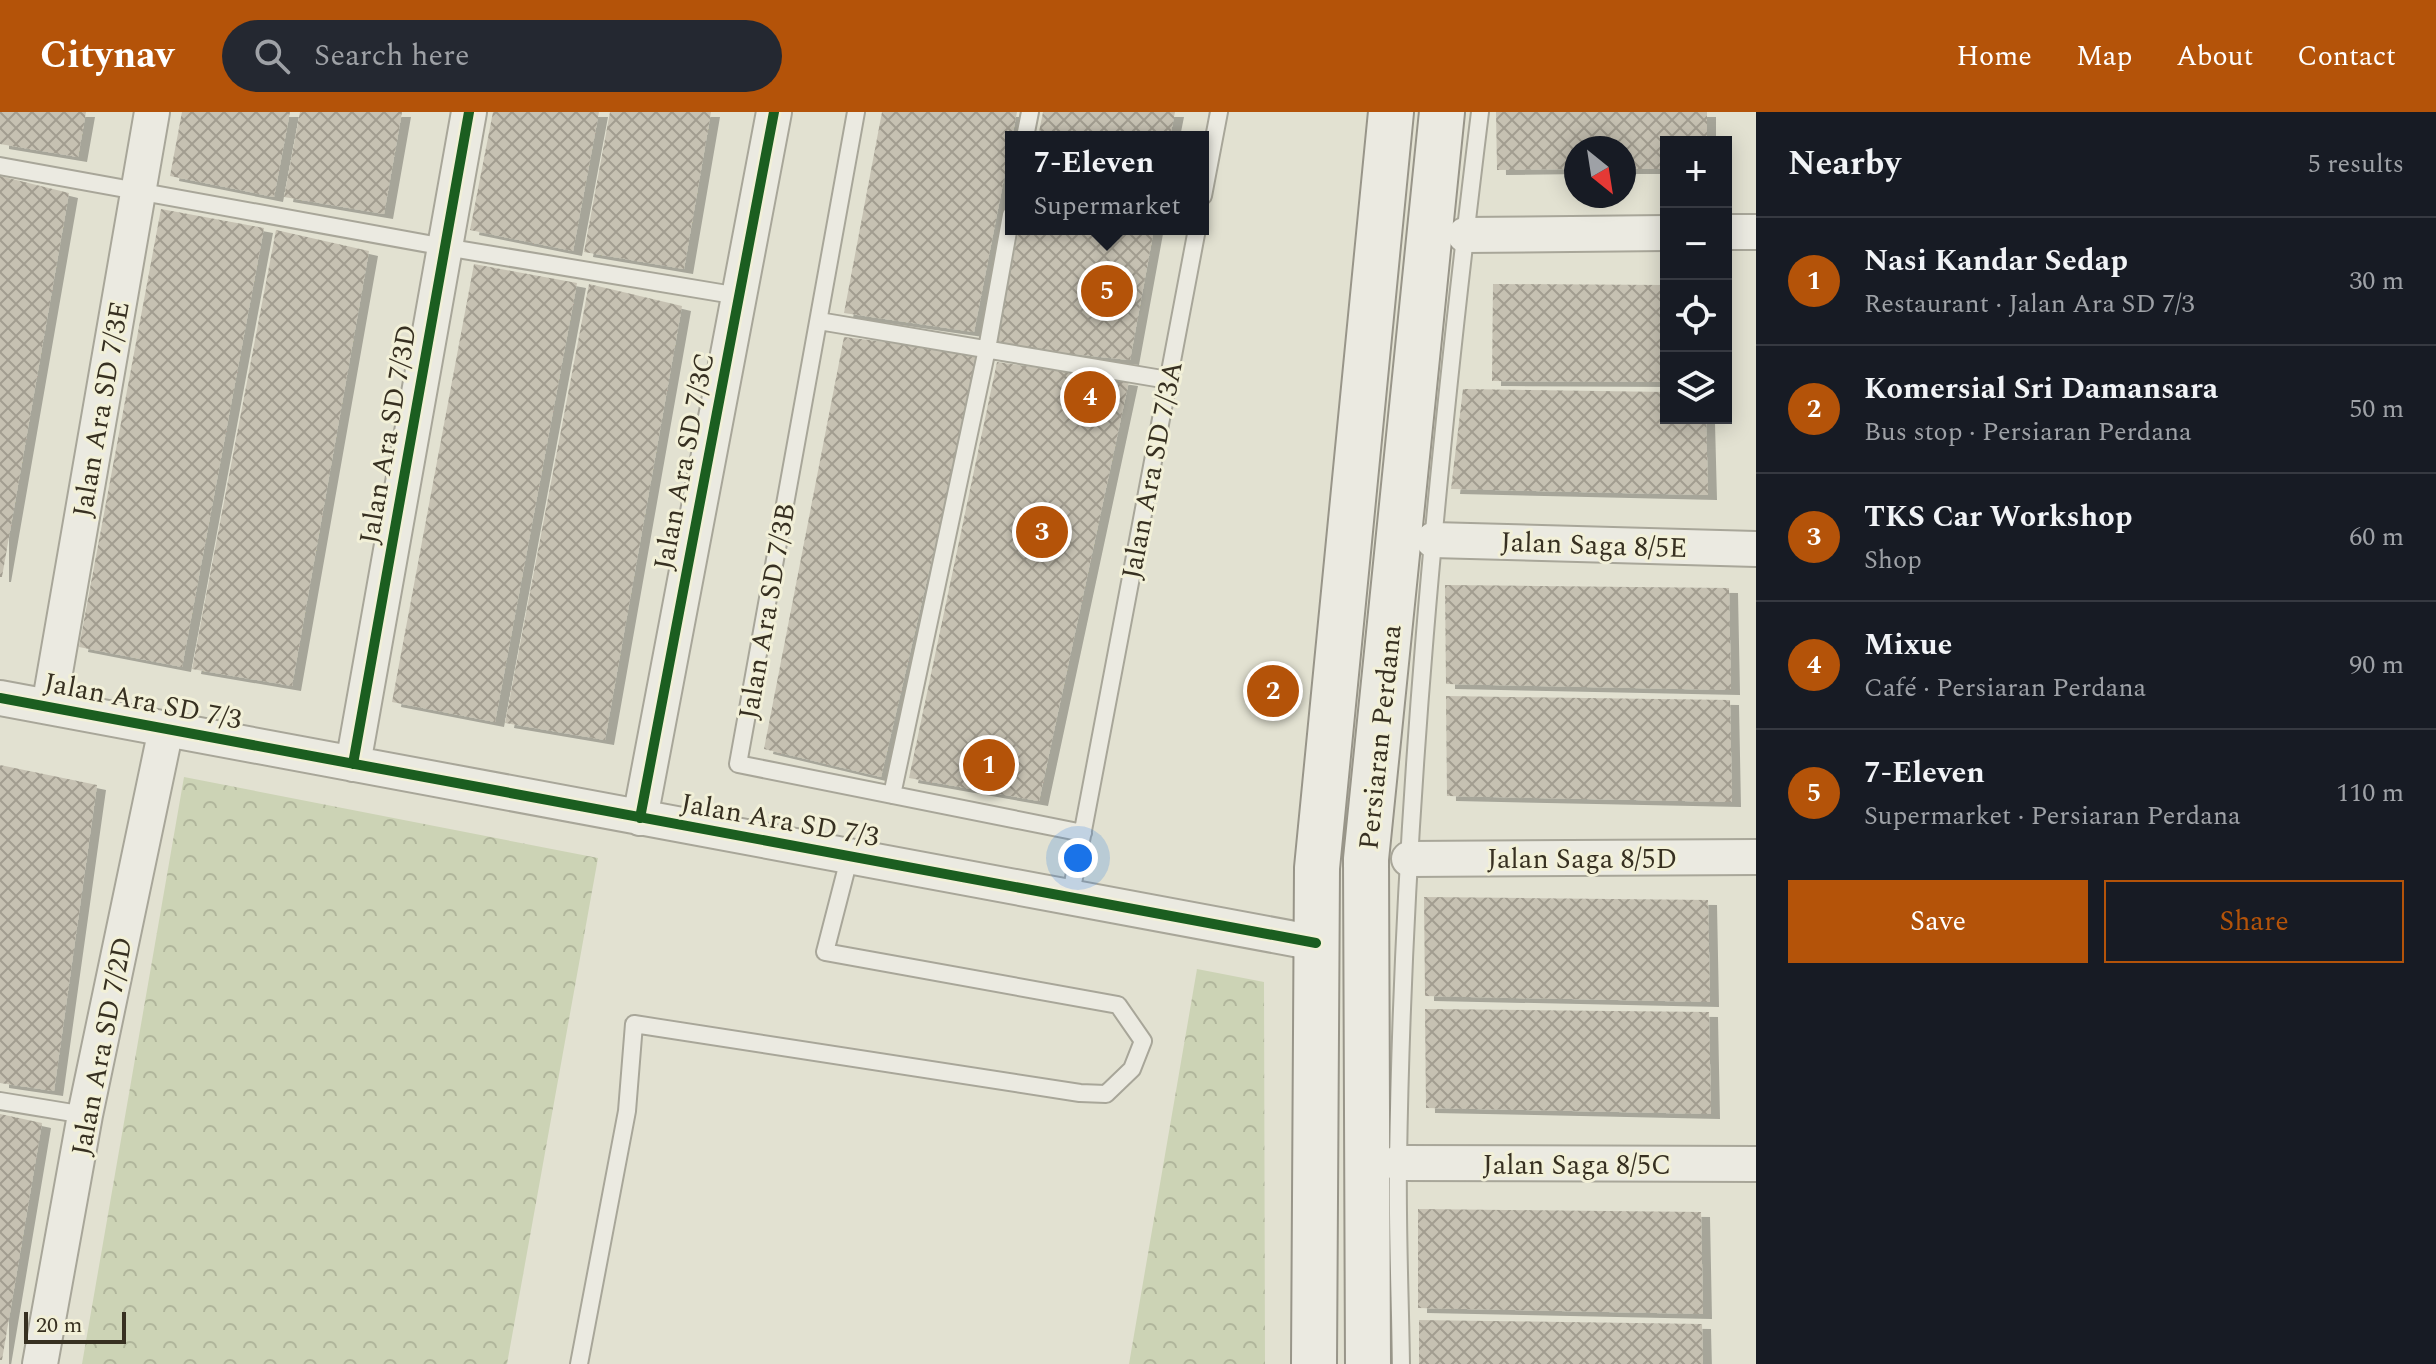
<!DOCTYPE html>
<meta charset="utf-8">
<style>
body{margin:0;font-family:Spectral,serif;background:#242831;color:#f1f3f6}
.controls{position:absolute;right:24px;top:24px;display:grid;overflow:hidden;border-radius:0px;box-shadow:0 4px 20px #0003}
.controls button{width:72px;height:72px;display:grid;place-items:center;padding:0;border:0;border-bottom:2px solid #363941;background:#171b24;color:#f1f3f6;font:40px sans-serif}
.compass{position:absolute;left:1564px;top:24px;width:72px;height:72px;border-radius:50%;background:#171b24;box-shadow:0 4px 20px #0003;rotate:150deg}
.scale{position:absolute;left:24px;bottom:20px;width:102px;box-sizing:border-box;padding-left:8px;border:4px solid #373021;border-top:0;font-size:22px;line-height:28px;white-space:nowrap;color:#373021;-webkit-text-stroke:6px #f2f0d8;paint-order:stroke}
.you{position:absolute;left:1078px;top:746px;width:28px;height:28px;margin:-20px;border:6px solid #fff;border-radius:50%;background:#1a73e8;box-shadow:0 0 0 12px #1a73e833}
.badge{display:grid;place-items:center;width:52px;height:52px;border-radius:50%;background:#b45309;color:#fff;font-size:26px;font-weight:700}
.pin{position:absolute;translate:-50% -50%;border:4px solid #fff;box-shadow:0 2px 8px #0006}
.popup{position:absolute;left:1005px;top:19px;width:204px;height:104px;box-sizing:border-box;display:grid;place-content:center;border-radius:0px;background:#171b24;filter:drop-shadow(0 2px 6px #0005);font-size:26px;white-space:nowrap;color:#9ea1a6}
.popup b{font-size:30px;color:#f1f3f6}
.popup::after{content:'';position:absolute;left:50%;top:100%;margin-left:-16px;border:16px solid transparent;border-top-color:#171b24}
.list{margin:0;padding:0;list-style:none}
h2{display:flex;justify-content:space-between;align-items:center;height:104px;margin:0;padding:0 32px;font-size:34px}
h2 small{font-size:26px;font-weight:400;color:#9ea1a6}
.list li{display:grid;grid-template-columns:52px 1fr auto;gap:24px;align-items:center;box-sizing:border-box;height:128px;padding:0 32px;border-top:2px solid #363941}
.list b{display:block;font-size:30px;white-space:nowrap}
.list p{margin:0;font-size:26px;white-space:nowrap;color:#9ea1a6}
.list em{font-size:26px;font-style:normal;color:#9ea1a6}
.actions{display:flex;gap:16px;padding:24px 32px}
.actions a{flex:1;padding:18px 0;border:2px solid #b45309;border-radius:0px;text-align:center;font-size:28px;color:#b45309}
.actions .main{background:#b45309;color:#fff}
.icon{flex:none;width:44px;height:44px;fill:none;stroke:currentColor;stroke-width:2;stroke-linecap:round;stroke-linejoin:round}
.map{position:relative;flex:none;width:1756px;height:1252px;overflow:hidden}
header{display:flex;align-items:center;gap:48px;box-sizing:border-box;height:112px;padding:0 40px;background:#b45309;color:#fff}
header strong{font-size:38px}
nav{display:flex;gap:44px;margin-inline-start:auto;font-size:28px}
.search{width:560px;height:72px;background:#242831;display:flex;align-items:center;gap:20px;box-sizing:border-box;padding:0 28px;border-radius:44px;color:#9ea1a6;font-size:30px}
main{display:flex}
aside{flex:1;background:#171b24}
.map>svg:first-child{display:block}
.forest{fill:url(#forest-crowns)}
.building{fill:url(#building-cross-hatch);filter:url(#shadow)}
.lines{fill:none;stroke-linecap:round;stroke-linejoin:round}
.lane-casing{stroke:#a8a699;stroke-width:20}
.street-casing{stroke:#a8a699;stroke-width:38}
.secondary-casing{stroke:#989589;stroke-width:48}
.lane{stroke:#ebeae1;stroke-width:16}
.street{stroke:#ebeae1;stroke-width:34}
.secondary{stroke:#ebeae1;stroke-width:44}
.cycleway-casing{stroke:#f2f0d8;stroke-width:15}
.cycleway{stroke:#1b5e20;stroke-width:10}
.labels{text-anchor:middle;stroke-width:6;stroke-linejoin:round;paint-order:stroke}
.street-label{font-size:28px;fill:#373021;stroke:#f2f0d8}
</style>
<header>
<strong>Citynav</strong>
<div class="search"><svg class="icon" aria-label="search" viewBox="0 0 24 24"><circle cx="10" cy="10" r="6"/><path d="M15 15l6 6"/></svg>Search here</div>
<nav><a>Home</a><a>Map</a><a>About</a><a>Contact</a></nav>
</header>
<main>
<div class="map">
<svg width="1756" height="1252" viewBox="0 0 1756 1252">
<defs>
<pattern id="forest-crowns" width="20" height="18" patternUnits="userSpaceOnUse" patternTransform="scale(2)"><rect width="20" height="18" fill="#ccd3b5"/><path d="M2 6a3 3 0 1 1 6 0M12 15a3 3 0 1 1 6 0" fill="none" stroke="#b0b59b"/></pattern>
<pattern id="building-cross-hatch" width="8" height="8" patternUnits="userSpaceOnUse" patternTransform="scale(2)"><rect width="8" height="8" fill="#c6c1b2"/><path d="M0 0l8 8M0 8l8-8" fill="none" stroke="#a29d90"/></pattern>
<filter id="shadow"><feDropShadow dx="9" dy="5" stdDeviation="0" flood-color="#0004"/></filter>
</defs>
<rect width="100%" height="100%" fill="#e2e1d1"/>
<path class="forest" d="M184,665L598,746L507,1252H82Z
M1197,857L1264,870L1265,1252H1129Z"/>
<path class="building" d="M0,0H86L78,45L0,32Z
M182,0H290L274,85L170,64Z
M300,0H402L384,102L284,85Z
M493,0H599L573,139L470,118Z
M610,0H711L684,157L584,140Z
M882,0H1017L974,220L844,201Z
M1043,0H1175L1170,25H1038Z
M1496,0H1707V30H1666V57H1624V36H1576V57L1497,58Z
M0,64L69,81L2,465H0Z
M161,97L264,116L182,555L79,535Z
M1019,117H1154L1130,248L995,234Z
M276,118L369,139L292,574L192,557Z
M474,152L577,171L495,610L392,590Z
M589,172L682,194L605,628L505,611Z
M1493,172L1666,173V270L1492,269Z
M844,225L980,241L881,665L764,637Z
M997,250L1129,269L1039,689L909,666Z
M1463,277L1666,280V306H1706L1708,383L1451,377Z
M1445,473L1729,476L1731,578L1446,572Z
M1446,584L1730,588L1732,690L1447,684Z
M0,653L97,673L54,979L0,971Z
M1424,785L1708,788L1710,890L1425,884Z
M1425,897L1709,900L1711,1002L1426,996Z
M0,1002L42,1011L2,1248H0Z
M1418,1097L1701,1100L1703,1202L1418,1196Z
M1419,1208L1702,1212L1703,1252H1419Z"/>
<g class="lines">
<g class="lane-casing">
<path id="lane" d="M856,0L738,652L1083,721
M1025,25L1030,0
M0,54L445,135L739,184
M1203,84L1219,0
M819,209L1168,268
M892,683L987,237L1011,103
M1070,787L1197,117
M0,989L85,1003
M579,1252L627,999L634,912L1080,981L1106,982L1132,957L1143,929L1118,893L825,840L850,743
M1401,1252C1400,1185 1397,1117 1398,1050C1403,699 1437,348 1480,0"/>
</g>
<g class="street-casing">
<path id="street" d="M1726,120H1756
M1465,123L1666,121
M1433,428L1756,437
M0,586L1316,831
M49,595L152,0
M353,652L469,0
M640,706L774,0
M1409,747L1756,745
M1398,1051L1756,1052
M40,1252L85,1003L166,617"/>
</g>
<g class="secondary-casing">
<path id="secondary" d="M1314,1252L1317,756L1391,0
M1368,1252L1366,747L1442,0"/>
</g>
<use href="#lane" class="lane"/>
<use href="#street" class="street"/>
<use href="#secondary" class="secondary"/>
<g class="cycleway-casing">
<path id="cycleway" d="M0,586L1316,831
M353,652L469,0
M640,706L774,0"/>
</g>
<use href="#cycleway" class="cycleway"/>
</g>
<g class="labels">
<g class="street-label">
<text transform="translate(100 297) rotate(-80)" y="10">Jalan Ara SD 7/3E</text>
<text transform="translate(387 322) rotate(-80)" y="10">Jalan Ara SD 7/3D</text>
<text transform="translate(683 349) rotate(-79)" y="10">Jalan Ara SD 7/3C</text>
<text transform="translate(1151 358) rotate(-79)" y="10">Jalan Ara SD 7/3A</text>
<text transform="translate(1594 432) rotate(2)" y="10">Jalan Saga 8/5E</text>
<text transform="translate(766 499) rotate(-80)" y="10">Jalan Ara SD 7/3B</text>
<text transform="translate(143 588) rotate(11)" y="10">Jalan Ara SD 7/3</text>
<text transform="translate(1379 625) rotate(-84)" y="10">Persiaran Perdana</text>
<text transform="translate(780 707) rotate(10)" y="10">Jalan Ara SD 7/3</text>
<text x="1582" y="756">Jalan Saga 8/5D</text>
<text transform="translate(101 934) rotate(-79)" y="10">Jalan Ara SD 7/2D</text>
<text x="1577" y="1062">Jalan Saga 8/5C</text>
</g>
</g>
</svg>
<div class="controls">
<button>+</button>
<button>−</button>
<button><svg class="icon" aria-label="locate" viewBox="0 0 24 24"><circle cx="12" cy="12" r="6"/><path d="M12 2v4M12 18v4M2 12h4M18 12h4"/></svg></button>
<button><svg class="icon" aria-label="layers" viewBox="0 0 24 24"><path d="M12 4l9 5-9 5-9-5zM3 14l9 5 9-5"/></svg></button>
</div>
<svg class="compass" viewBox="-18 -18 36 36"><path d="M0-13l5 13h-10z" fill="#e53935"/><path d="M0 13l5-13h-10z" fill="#9ea1a6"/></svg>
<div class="scale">20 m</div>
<div class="you"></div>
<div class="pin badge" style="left:989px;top:653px">1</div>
<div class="pin badge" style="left:1273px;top:579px">2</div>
<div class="pin badge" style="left:1042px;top:420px">3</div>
<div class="pin badge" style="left:1090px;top:285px">4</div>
<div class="pin badge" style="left:1107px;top:179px">5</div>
<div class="popup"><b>7-Eleven</b>Supermarket</div>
</div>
<aside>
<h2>Nearby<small>5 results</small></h2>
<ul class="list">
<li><span class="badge">1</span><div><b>Nasi Kandar Sedap</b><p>Restaurant · Jalan Ara SD 7/3</p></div><em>30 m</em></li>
<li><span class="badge">2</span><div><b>Komersial Sri Damansara</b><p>Bus stop · Persiaran Perdana</p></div><em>50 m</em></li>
<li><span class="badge">3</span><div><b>TKS Car Workshop</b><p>Shop</p></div><em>60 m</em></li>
<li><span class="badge">4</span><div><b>Mixue</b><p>Café · Persiaran Perdana</p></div><em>90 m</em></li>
<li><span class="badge">5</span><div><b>7-Eleven</b><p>Supermarket · Persiaran Perdana</p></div><em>110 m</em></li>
</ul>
<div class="actions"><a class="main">Save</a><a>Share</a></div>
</aside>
</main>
